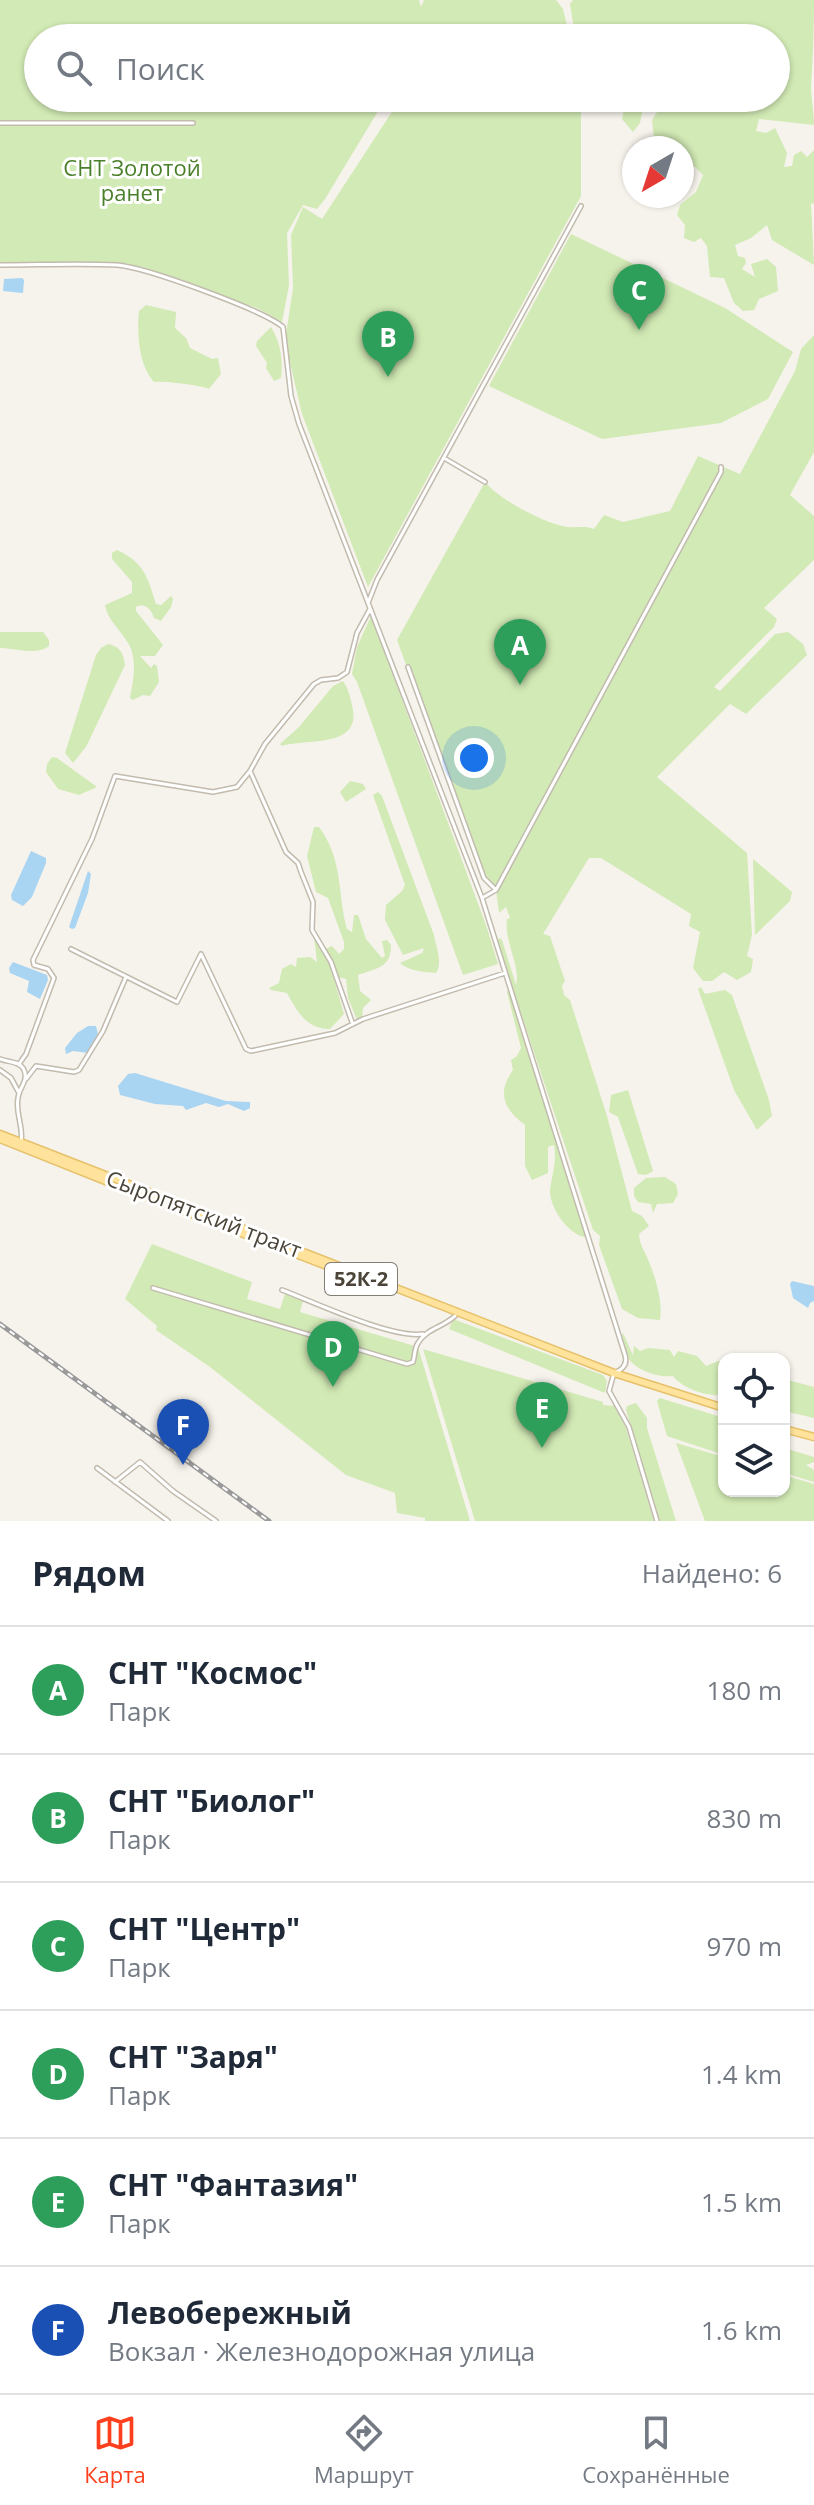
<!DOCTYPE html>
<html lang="ru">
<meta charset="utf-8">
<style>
body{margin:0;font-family:"Open Sans",sans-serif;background:#f6f6f7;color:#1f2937}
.controls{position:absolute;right:24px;bottom:24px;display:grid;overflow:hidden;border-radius:16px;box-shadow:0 2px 6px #0004}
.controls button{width:72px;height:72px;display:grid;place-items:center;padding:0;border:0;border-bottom:2px solid #e0e1e3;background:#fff;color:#1f2937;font:40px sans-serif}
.compass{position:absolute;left:622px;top:136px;width:72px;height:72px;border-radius:50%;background:#fff;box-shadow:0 2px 6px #0004;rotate:219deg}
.you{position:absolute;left:474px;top:758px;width:28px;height:28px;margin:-20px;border:6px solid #fff;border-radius:50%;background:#1a73e8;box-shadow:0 0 0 12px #1a73e833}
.badge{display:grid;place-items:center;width:52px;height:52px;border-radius:50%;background:#fc3f1d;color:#fff;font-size:26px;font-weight:700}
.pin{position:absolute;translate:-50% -66px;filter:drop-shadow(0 2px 4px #0008)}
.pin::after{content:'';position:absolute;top:42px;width:28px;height:24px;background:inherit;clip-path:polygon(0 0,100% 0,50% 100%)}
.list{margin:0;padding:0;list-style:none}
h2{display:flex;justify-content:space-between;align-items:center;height:104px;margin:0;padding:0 32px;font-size:34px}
h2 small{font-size:26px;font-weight:400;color:#747a83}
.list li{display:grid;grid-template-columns:52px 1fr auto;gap:24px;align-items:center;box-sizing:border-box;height:128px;padding:0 32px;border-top:2px solid #e0e1e3}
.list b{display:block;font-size:30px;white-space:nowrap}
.list p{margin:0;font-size:26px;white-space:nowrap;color:#747a83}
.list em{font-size:26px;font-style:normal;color:#747a83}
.icon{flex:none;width:44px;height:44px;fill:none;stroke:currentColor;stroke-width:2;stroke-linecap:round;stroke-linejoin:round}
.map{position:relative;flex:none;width:814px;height:1521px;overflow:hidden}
.search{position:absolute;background:#fff;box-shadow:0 2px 6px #0004;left:24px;right:24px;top:24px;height:88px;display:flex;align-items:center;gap:20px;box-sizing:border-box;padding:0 28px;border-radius:44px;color:#747a83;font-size:30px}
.sheet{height:872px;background:#fff}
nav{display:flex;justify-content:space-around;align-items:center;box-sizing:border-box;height:112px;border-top:2px solid #e0e1e3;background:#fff;font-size:22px;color:#747a83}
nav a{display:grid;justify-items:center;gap:4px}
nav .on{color:#fc3f1d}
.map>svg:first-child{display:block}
.green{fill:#d2eab5}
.water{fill:#a9d4f2}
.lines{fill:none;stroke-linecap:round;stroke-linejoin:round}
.minor-casing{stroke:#c2bbae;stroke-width:6}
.primary-casing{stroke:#e6c16a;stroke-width:9}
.minor{stroke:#fff;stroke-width:3}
.primary{stroke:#ffe39c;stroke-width:6}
.rail-casing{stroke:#9a9a9a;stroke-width:5}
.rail{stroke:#fff;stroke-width:2;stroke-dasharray:6;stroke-linecap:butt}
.labels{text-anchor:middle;stroke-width:6;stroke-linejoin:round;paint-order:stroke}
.shield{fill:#fff;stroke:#817c74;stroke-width:2}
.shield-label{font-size:20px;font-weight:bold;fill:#4b4439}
.park-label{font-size:22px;fill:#4a7f2a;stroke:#fff}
.street-label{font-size:22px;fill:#4b4439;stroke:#fff}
</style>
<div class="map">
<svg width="814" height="1521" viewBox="0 0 814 1521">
<rect width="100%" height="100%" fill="#f6f3ec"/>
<path class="green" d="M0,0H419L421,7L424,0H556L563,9L570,38H370L364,31L369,38H38V98H386L325,199L317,209L303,205L287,233L289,285L282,322L257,308L125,263H0Z
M573,0H814C814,29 813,57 811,86C811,97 814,112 814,125L759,119L756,131L766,133L775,128L787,153L784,167L792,166L794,155L801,151L807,157L814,150V204L811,203L814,265L772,240L767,225L751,238L735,245L738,256L745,258L746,263L742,269L755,277L751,264L767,259L776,267L778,291L759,299L754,310L743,311L734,303L724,278L710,277L707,246L701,238L694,242L684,238L685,225L677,215L680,205L696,192L703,175L695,167L682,165V148H655L652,120L659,109L643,107L640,123L633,132L622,119L625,105L596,102L595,98H776V38H582L575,35L570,4Z
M401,98H581V196L368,587L302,414L285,341L293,288L291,235L303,207L322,219Z
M571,234L725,308L793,352L768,399L721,423L602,439L489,386Z
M146,305L176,312L175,328L186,338L190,348L212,359L218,358L221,374L209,389C200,385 164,381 154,382C138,364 137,333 139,311Z
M271,327C281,343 283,360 281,378L274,381L266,368L267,363L256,346L257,341Z
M814,335V452L790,495L814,516V560L764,608L777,619L774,627L714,687L720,691L775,634L788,632L803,644L807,655L746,714L730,704L657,777L747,853L752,935L747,956L753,959L751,972L737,980L724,972L712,981H703L693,968L700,932L689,926L691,914L601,858H589L543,934L550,936L565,981L562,986L564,995L570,1000L607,1116L632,1211L642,1216L649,1226L639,1234C640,1245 643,1248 647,1257C655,1276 663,1300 660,1320L638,1318L622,1309L599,1245L600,1236L593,1230L497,941L500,938L502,940L516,985C521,966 504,942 507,919L510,918L506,907L499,913L496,890L484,878L397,640L485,482C500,500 539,520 562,526C573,529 583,525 594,529L604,515L623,522L670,511L698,456L740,474L795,371L801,349Z
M117,550C144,562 148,578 156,604L161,605L171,596L173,599L171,607L161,621L154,618C152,610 145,602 136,607V611L163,645L155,656H140L151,668L154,664L157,666L159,682L150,696L143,695L133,700L130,698C133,682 138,659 128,643C120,629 108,621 105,605L132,593V582L112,559V553Z
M371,616L486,925L498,964L463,975L357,682L352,674L357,647Z
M0,632H43L49,640V646C36,656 15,648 0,648Z
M108,644C121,647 123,653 125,665L86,747L73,763L65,753L96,655L101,648Z
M343,681C348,688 350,696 352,705C363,749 308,738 282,746L280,744L299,727L333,686Z
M52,757L57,758L97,787L79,795L58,789L46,772L47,764Z
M350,781L363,784L366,789L346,802L340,792Z
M378,792L382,796L434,935C436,947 443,962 436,973C424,972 409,971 400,963L422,953L424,948L403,955L385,920L386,905L402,891L405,885L373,795Z
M314,827H319C344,861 337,894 347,929L352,932L354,915H358L366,939L382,958L385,956L382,941L387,940L391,945C391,968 377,968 358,975L360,991L371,1000L363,1008L362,1018L357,1020L348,998L346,979L333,976L344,1014L330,1029C306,1029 297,1011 287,993L271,990L269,988L279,983L282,969L291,964L296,967L297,958L310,957L317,962L314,937L323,950L332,946L339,954L344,949V942L328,898L316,892L307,856Z
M753,859L792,892L790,901L755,935Z
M509,987L586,1237C569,1236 549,1207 550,1190C552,1175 557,1161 554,1145L548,1147V1173L532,1180L525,1166V1125C503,1109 497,1092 513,1070L511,1060L517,1056L521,1048L507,992Z
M701,987L705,994L725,990L732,995L769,1100L772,1116L757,1130L734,1090L698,989Z
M628,1090L653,1171L646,1175L638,1174L618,1117L609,1112L611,1095Z
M665,1177L676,1184L678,1194L673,1203L657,1204L653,1213L651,1204L638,1202L634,1196V1188L646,1178Z
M152,1244L252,1282L247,1299L280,1309L285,1294L303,1301L300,1312L418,1347L470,1521H425V1518L397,1513L395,1493L346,1475L210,1367L156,1330L157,1326L125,1299Z
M453,1319L603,1375L607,1381L605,1393L449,1329Z
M623,1333L633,1355L634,1346L640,1351L648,1348L670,1350L674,1357L678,1351L697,1356L706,1366L718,1361L724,1362V1395C708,1397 683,1389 673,1376C660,1378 637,1371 629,1359C626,1354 623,1346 621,1340Z
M423,1349L603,1402V1405L614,1406L626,1428L654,1521H475Z
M784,1379L814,1387V1418L784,1411Z
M660,1398L724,1418V1427H717L724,1431V1455L667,1436L657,1401Z
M636,1403L647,1418V1428L676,1521H659L626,1410L627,1406Z
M676,1443L724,1457V1491H784V1475L814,1484V1521H705Z
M784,1448L814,1457V1462L806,1465L814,1470V1482L784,1473Z"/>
<path class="water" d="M22,278L24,280L23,293L3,291L4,279Z
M31,851L46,858V863L32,897L23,906L12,900L11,895Z
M88,871L91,874L88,893L75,928L72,929L69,927Z
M13,962L47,975L48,980L40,999L27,992L29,981L10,973L9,968Z
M88,1026H96L98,1034L88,1053L73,1051L66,1054L65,1048L77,1033Z
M135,1073L226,1101L250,1102V1108L244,1111L228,1104L219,1107L206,1103L186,1110L183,1106L155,1104L120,1095L118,1086L128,1074Z
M792,1281L814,1286V1301L810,1303L808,1308L793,1298L790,1284Z"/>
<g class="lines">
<g class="minor-casing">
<path id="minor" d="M0,123H193
M0,265C39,265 78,263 117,265C145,267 263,310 283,327L291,396L299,424L482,898L625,1355C628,1365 622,1370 614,1373L609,1391L629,1427L657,1521
M444,458L485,482
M368,603L377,580L581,206
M408,667L484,878L496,890
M250,771L286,852L298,863L301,872L313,902L312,930L331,962L352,1022
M482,898L496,890L721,472V467
M71,949L177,1002L201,954L246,1049L251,1051L335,1033L363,1019L505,973
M0,1059C7,1062 18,1061 23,1068C30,1080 19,1087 18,1098C15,1115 24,1126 21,1142
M19,1064L26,1054L54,978L48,969L34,965L33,960L92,839L115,776L213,792L237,787L250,771L265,744L314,684L321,680L338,678L347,672L357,633L370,609
M0,1070L11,1078L19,1093
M26,1079L36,1066L74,1072L79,1070L103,1031L126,977
M153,1288L407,1364L413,1362C415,1356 414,1349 418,1343C427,1328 442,1328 455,1316
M282,1290C314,1302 392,1339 423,1334
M97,1468L168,1521
M115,1482L140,1462L173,1491L216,1521"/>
</g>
<g class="primary-casing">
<path id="primary" d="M0,1134L614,1373L724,1408
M0,1139L108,1182
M137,1193L340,1271
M784,1429L814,1437"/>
</g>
<use href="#minor" class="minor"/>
<use href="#primary" class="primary"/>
<g class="rail-casing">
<path id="rail" d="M0,1324L269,1521"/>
</g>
<use href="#rail" class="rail"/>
</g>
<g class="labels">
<rect class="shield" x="325" y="1263" width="72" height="32" rx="6"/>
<g class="shield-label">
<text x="361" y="1286">52К-2</text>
</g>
<g class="park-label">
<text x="132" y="176">СНТ Золотой<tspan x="132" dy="25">ранет</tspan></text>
</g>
<g class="street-label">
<text transform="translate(204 1214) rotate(21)" y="8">Сыропятский тракт</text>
</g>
</g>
</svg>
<div class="controls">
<button><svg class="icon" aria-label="locate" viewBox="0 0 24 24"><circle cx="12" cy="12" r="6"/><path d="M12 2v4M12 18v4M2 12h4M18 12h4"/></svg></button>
<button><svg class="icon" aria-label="layers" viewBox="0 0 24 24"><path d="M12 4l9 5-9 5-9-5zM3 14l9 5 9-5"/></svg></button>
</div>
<svg class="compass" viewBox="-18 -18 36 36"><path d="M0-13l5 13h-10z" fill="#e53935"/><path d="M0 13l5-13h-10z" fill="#747a83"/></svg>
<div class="you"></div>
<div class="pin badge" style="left:520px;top:685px;background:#2e9e5b">A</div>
<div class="pin badge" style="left:388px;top:377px;background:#2e9e5b">B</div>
<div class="pin badge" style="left:639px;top:330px;background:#2e9e5b">C</div>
<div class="pin badge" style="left:333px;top:1387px;background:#2e9e5b">D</div>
<div class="pin badge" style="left:542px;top:1448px;background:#2e9e5b">E</div>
<div class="pin badge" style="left:183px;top:1465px;background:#1a4fb4">F</div>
<div class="search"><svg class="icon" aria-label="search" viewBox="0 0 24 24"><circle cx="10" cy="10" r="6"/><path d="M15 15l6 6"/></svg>Поиск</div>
</div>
<section class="sheet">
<h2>Рядом<small>Найдено: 6</small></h2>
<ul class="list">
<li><span class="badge" style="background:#2e9e5b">A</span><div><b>СНТ &quot;Космос&quot;</b><p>Парк</p></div><em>180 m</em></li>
<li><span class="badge" style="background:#2e9e5b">B</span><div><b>СНТ &quot;Биолог&quot;</b><p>Парк</p></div><em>830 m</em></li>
<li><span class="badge" style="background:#2e9e5b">C</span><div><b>СНТ &quot;Центр&quot;</b><p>Парк</p></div><em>970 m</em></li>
<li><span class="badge" style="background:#2e9e5b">D</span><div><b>СНТ &quot;Заря&quot;</b><p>Парк</p></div><em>1.4 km</em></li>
<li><span class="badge" style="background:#2e9e5b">E</span><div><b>СНТ &quot;Фантазия&quot;</b><p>Парк</p></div><em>1.5 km</em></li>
<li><span class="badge" style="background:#1a4fb4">F</span><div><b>Левобережный</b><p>Вокзал · Железнодорожная улица</p></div><em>1.6 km</em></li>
</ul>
</section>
<nav>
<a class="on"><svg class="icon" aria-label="map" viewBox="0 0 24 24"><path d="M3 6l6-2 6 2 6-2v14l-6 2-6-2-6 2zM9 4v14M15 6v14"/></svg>Карта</a>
<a><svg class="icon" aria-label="directions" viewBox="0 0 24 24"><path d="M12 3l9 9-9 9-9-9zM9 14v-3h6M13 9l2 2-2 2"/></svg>Маршрут</a>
<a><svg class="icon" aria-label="saved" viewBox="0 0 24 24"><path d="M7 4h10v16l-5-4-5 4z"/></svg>Сохранённые</a>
</nav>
